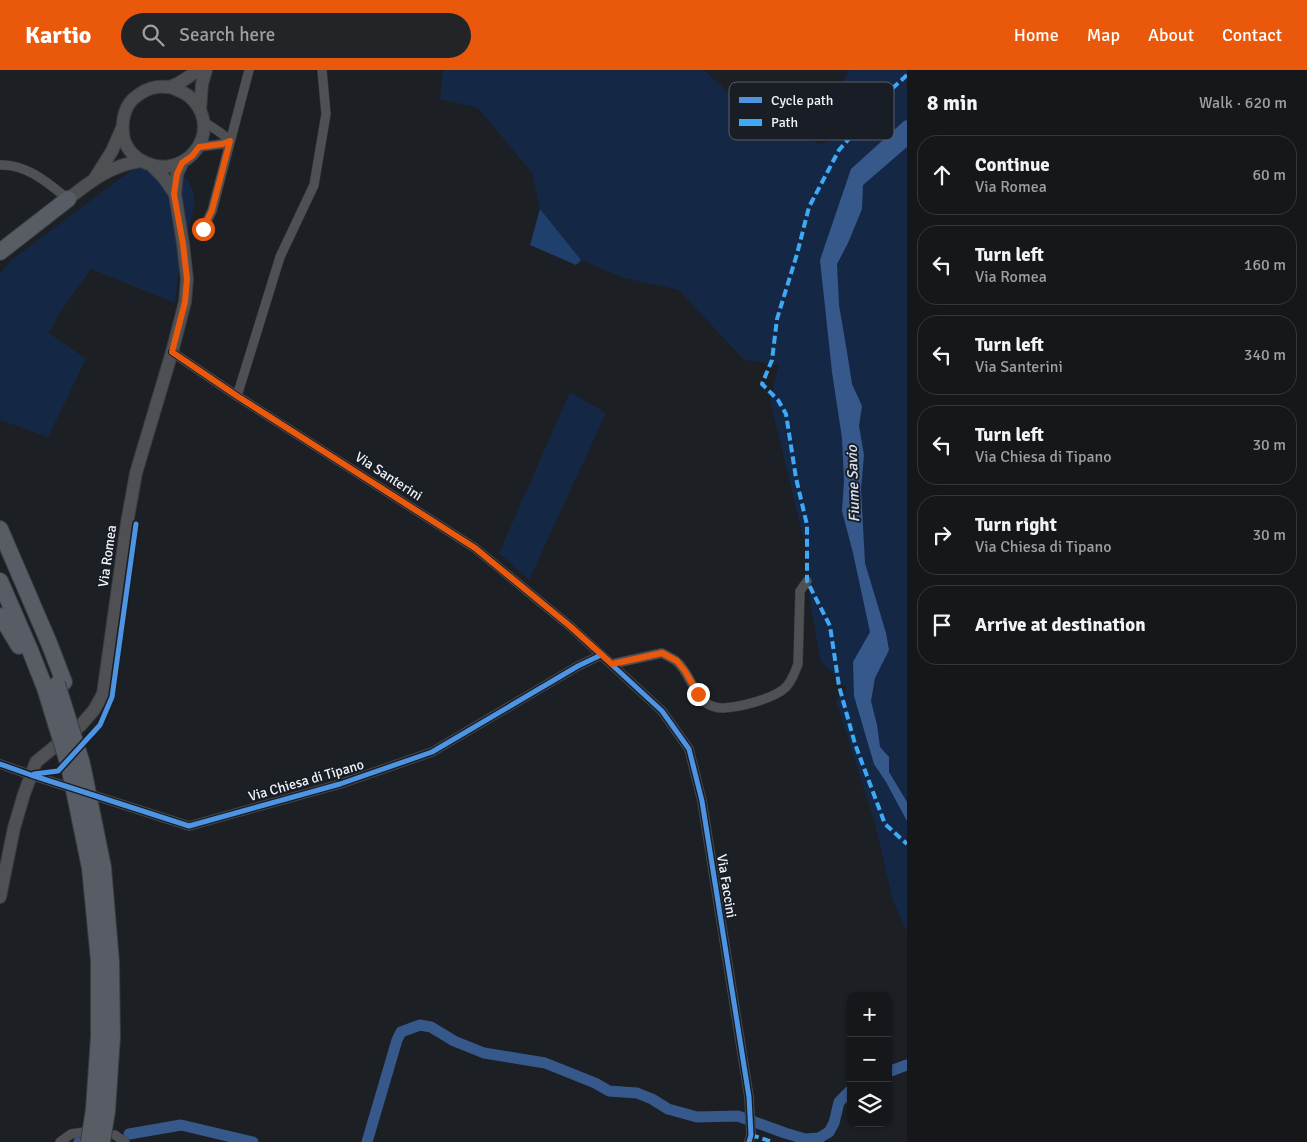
<!DOCTYPE html>
<meta charset="utf-8">
<style>
body{margin:0;font-family:Signika,sans-serif;background:#222427;color:#f1f3f6}
.controls{position:absolute;right:15px;bottom:15px;display:grid;overflow:hidden;border-radius:10px;box-shadow:0 1px 4px #0004}
.controls button{width:45px;height:45px;display:grid;place-items:center;padding:0;border:0;border-bottom:1px solid #343639;background:#15171a;color:#f1f3f6;font:25px sans-serif}
.stop{position:absolute;width:15px;height:15px;margin:-11px;border:4px solid #ea580c;border-radius:50%;background:#fff}
.stop.end{background:#ea580c;border-color:#fff;box-shadow:0 1px 5px #0008}
.list{margin:0;padding:0;list-style:none}
h2{display:flex;justify-content:space-between;align-items:center;height:65px;margin:0;padding:0 20px;font-size:21px}
h2 small{font-size:16px;font-weight:400;color:#9d9fa2}
.list li{display:grid;grid-template-columns:32px 1fr auto;gap:15px;align-items:center;box-sizing:border-box;height:80px;margin:0 10px 10px;padding:0 10px;border:1px solid #343639;border-radius:20px}
.list b{display:block;font-size:19px;white-space:nowrap}
.list p{margin:0;font-size:16px;white-space:nowrap;color:#9d9fa2}
.list em{font-size:16px;font-style:normal;color:#9d9fa2}
.icon{flex:none;width:28px;height:28px;fill:none;stroke:currentColor;stroke-width:2;stroke-linecap:round;stroke-linejoin:round}
.map{position:relative;flex:none;width:907px;height:1072px;overflow:hidden}
header{display:flex;align-items:center;gap:30px;box-sizing:border-box;height:70px;padding:0 25px;background:#ea580c;color:#fff}
header strong{font-size:24px}
nav{display:flex;gap:28px;margin-inline-start:auto;font-size:18px}
.search{width:350px;height:45px;background:#222427;display:flex;align-items:center;gap:12px;box-sizing:border-box;padding:0 18px;border-radius:28px;color:#9d9fa2;font-size:19px}
main{display:flex}
aside{flex:1;background:#15171a}
.map>svg:first-child{display:block}
.green{fill:#142846}
.forest{fill:#1f3f6d}
.water{fill:#36588b}
.lines{fill:none;stroke-linecap:round;stroke-linejoin:round}
.canal{stroke:#36588b;stroke-width:11}
.street-casing{stroke:#393b3f;stroke-width:10}
.secondary-casing{stroke:#393b3f;stroke-width:14}
.highway-casing{stroke:#393b3f;stroke-width:18}
.street{stroke:#4e5054;stroke-width:9}
.secondary{stroke:#4e5054;stroke-width:12}
.highway{stroke:#585c64;stroke-width:16}
.highway-bridge-casing{stroke:#393b3f;stroke-width:18;stroke-linecap:butt}
.highway-bridge{stroke:#585c64;stroke-width:16}
.quiet{stroke:#3fa9f5;stroke-width:4;stroke-dasharray:8 4;stroke-linecap:butt}
.cycleway-casing{stroke:#191e26;stroke-width:8}
.cycleway{stroke:#4d94e3;stroke-width:5}
.route{stroke:#ea580c;stroke-width:6}
.labels{text-anchor:middle;stroke-width:4;stroke-linejoin:round;paint-order:stroke}
.street-label{font-size:14px;fill:#f0f3f9;stroke:#191e26}
.water-label{font-size:15px;font-style:italic;fill:#d6e1f2;stroke:#191e26}
.key{fill:#191e26;stroke:#5a5e65;stroke-width:1}
.key-label{font-size:14px;fill:#f0f3f9}
</style>
<header>
<strong>Kartio</strong>
<div class="search"><svg class="icon" aria-label="search" viewBox="0 0 24 24"><circle cx="10" cy="10" r="6"/><path d="M15 15l6 6"/></svg>Search here</div>
<nav><a>Home</a><a>Map</a><a>About</a><a>Contact</a></nav>
</header>
<main>
<div class="map">
<svg width="907" height="1072" viewBox="0 0 907 1072">
<rect width="100%" height="100%" fill="#1c1f23"/>
<path class="green" d="M443,0H704L734,28L773,38L798,64L820,74L835,69L840,54L829,41L849,0H907V861L893,831L875,753L836,631L847,619L820,590L809,524L810,495L770,330L779,295L744,290L679,220L624,208L581,190L540,139L532,103L478,38L440,29Z
M149,92L179,101L188,110L192,119L195,132L178,206L175,233L91,199L59,244L49,263L86,289L48,367L0,350V204L11,190L115,112L134,99Z
M570,322L606,343L529,510L499,483Z"/>
<path class="forest" d="M540,139L581,190L576,195L530,175Z"/>
<path class="water" d="M907,50V77L863,115L862,139L848,173L837,194L839,235L848,288L852,314L862,336L859,356L864,385L861,419L865,493L886,563L889,580L875,608L871,631L877,655L880,677L889,687V702L907,732V751L886,712L874,694L854,626L853,592L870,562L853,483L842,441L844,411L842,368L832,302L820,190L851,99L904,51Z"/>
<g class="lines">
<path class="canal" d="M888,1002L907,995
M129,1064L181,1055L253,1072
M79,1072L81,1071
M367,1072L397,970L401,962L420,955L431,957L454,971L484,983L545,993L595,1013L609,1021L637,1023L652,1029L668,1039L697,1047L738,1046L785,1063L805,1069L819,1068L829,1062L834,1053L839,1032L851,1020"/>
<g class="street-casing">
<path id="street" d="M199,77L222,74L230,71C222,62 212,58 203,51
M0,95C27,94 48,113 68,129
M203,159L212,141L249,0
M172,282L237,326L475,478L571,557L662,641L689,679L702,731L749,1027L751,1065L749,1072
M237,326L280,187L314,115L326,44L322,0
M612,594L662,583C667,586 672,588 676,591C689,601 692,621 705,632C710,636 717,638 723,638C740,637 774,629 786,617C792,611 795,602 798,594L800,521L807,511
M0,694L31,705L189,756L340,714L432,682L578,596L601,585
M115,1065L125,1072
M60,1072L71,1064L84,1062"/>
</g>
<g class="secondary-casing">
<path id="secondary" d="M170,17C179,20 187,23 193,30C223,63 186,110 146,93C136,89 127,80 124,69C121,55 123,39 133,29C140,23 148,18 157,17C162,16 167,18 172,16C181,13 190,6 198,0
M200,40L202,14L206,0
M153,97L164,108L175,124
M95,108L112,81L122,58
M68,129C91,111 111,95 141,91
M0,827L14,758L24,724L36,692L81,655L94,640L103,624L127,453L136,403L172,282L185,232L187,209L183,174L175,124L177,104L182,93"/>
</g>
<g class="highway-casing">
<path id="highway" d="M0,182L68,129
M0,459L49,573L64,612
M0,511L30,580L45,618
M0,546L4,551L19,576"/>
</g>
<use href="#street" class="street"/>
<use href="#secondary" class="secondary"/>
<use href="#highway" class="highway"/>
<g class="highway-bridge-casing">
<path id="highway-bridge" d="M57,614L82,694L103,797L111,892L112,967L107,1041L102,1072
M45,618L69,696L90,798L99,891V966L94,1039L89,1072"/>
</g>
<use href="#highway-bridge" class="highway-bridge"/>
<path class="quiet" d="M907,5L883,27L874,44L861,55L839,80L809,137L797,184L777,249L772,290L762,314L778,330L786,344L796,408L807,455V511L830,556L839,616L855,674L885,754L907,774
M751,1065L773,1072"/>
<g class="cycleway-casing">
<path id="cycleway" d="M172,282L237,326L475,478L571,557L662,641L689,679L702,731L749,1027L751,1065L749,1072
M0,694L31,705L189,756L340,714L432,682L578,596L601,585
M34,704L58,701L100,655L112,627L136,454"/>
</g>
<use href="#cycleway" class="cycleway"/>
</g>
<g class="lines">
<path class="route" d="M203,159L212,140L230,71L222,74L199,77L192,86L182,93L177,104L174,124L183,174L187,209L185,232L172,282L237,326L475,478L571,557L612,594L662,583L677,591L685,601L698,624"/>
</g>
<g class="labels">
<g class="street-label">
<text transform="translate(389 406) rotate(33)" y="5">Via Santerini</text>
<text transform="translate(107 486) rotate(-82)" y="5">Via Romea</text>
<text transform="translate(306 710) rotate(-16)" y="5">Via Chiesa di Tipano</text>
<text transform="translate(727 816) rotate(81)" y="5">Via Faccini</text>
</g>
<g class="water-label">
<text transform="translate(853 414) rotate(-92)" y="5">Fiume Savio</text>
</g>
</g>
<rect x="729" y="12" width="165" height="58" rx="8" class="key"/>
<rect x="739" y="27" width="23" height="6" fill="#4d94e3"/>
<rect x="739" y="49" width="23" height="7" fill="#3fa9f5"/>
<g class="key-label">
<text x="771" y="35">Cycle path</text>
<text x="771" y="57">Path</text>
</g>
</svg>
<div class="controls">
<button>+</button>
<button>−</button>
<button><svg class="icon" aria-label="layers" viewBox="0 0 24 24"><path d="M12 4l9 5-9 5-9-5zM3 14l9 5 9-5"/></svg></button>
</div>
<div class="stop" style="left:203px;top:159px"></div>
<div class="stop end" style="left:698px;top:624px"></div>
</div>
<aside>
<h2>8 min<small>Walk · 620 m</small></h2>
<ul class="list">
<li><svg class="icon" aria-label="ahead" viewBox="0 0 24 24"><path d="M12 20V5M6 11l6-6 6 6"/></svg><div><b>Continue</b><p>Via Romea</p></div><em>60 m</em></li>
<li><svg class="icon" aria-label="left" viewBox="0 0 24 24"><path d="M17 20v-9H6M10 6l-5 5 5 5"/></svg><div><b>Turn left</b><p>Via Romea</p></div><em>160 m</em></li>
<li><svg class="icon" aria-label="left" viewBox="0 0 24 24"><path d="M17 20v-9H6M10 6l-5 5 5 5"/></svg><div><b>Turn left</b><p>Via Santerini</p></div><em>340 m</em></li>
<li><svg class="icon" aria-label="left" viewBox="0 0 24 24"><path d="M17 20v-9H6M10 6l-5 5 5 5"/></svg><div><b>Turn left</b><p>Via Chiesa di Tipano</p></div><em>30 m</em></li>
<li><svg class="icon" aria-label="right" viewBox="0 0 24 24"><path d="M7 20v-9h11M14 6l5 5-5 5"/></svg><div><b>Turn right</b><p>Via Chiesa di Tipano</p></div><em>30 m</em></li>
<li><svg class="icon" aria-label="arrive" viewBox="0 0 24 24"><path d="M6 21V4h12l-3 4 3 4H6"/></svg><div><b>Arrive at destination</b></div></li>
</ul>
</aside>
</main>
